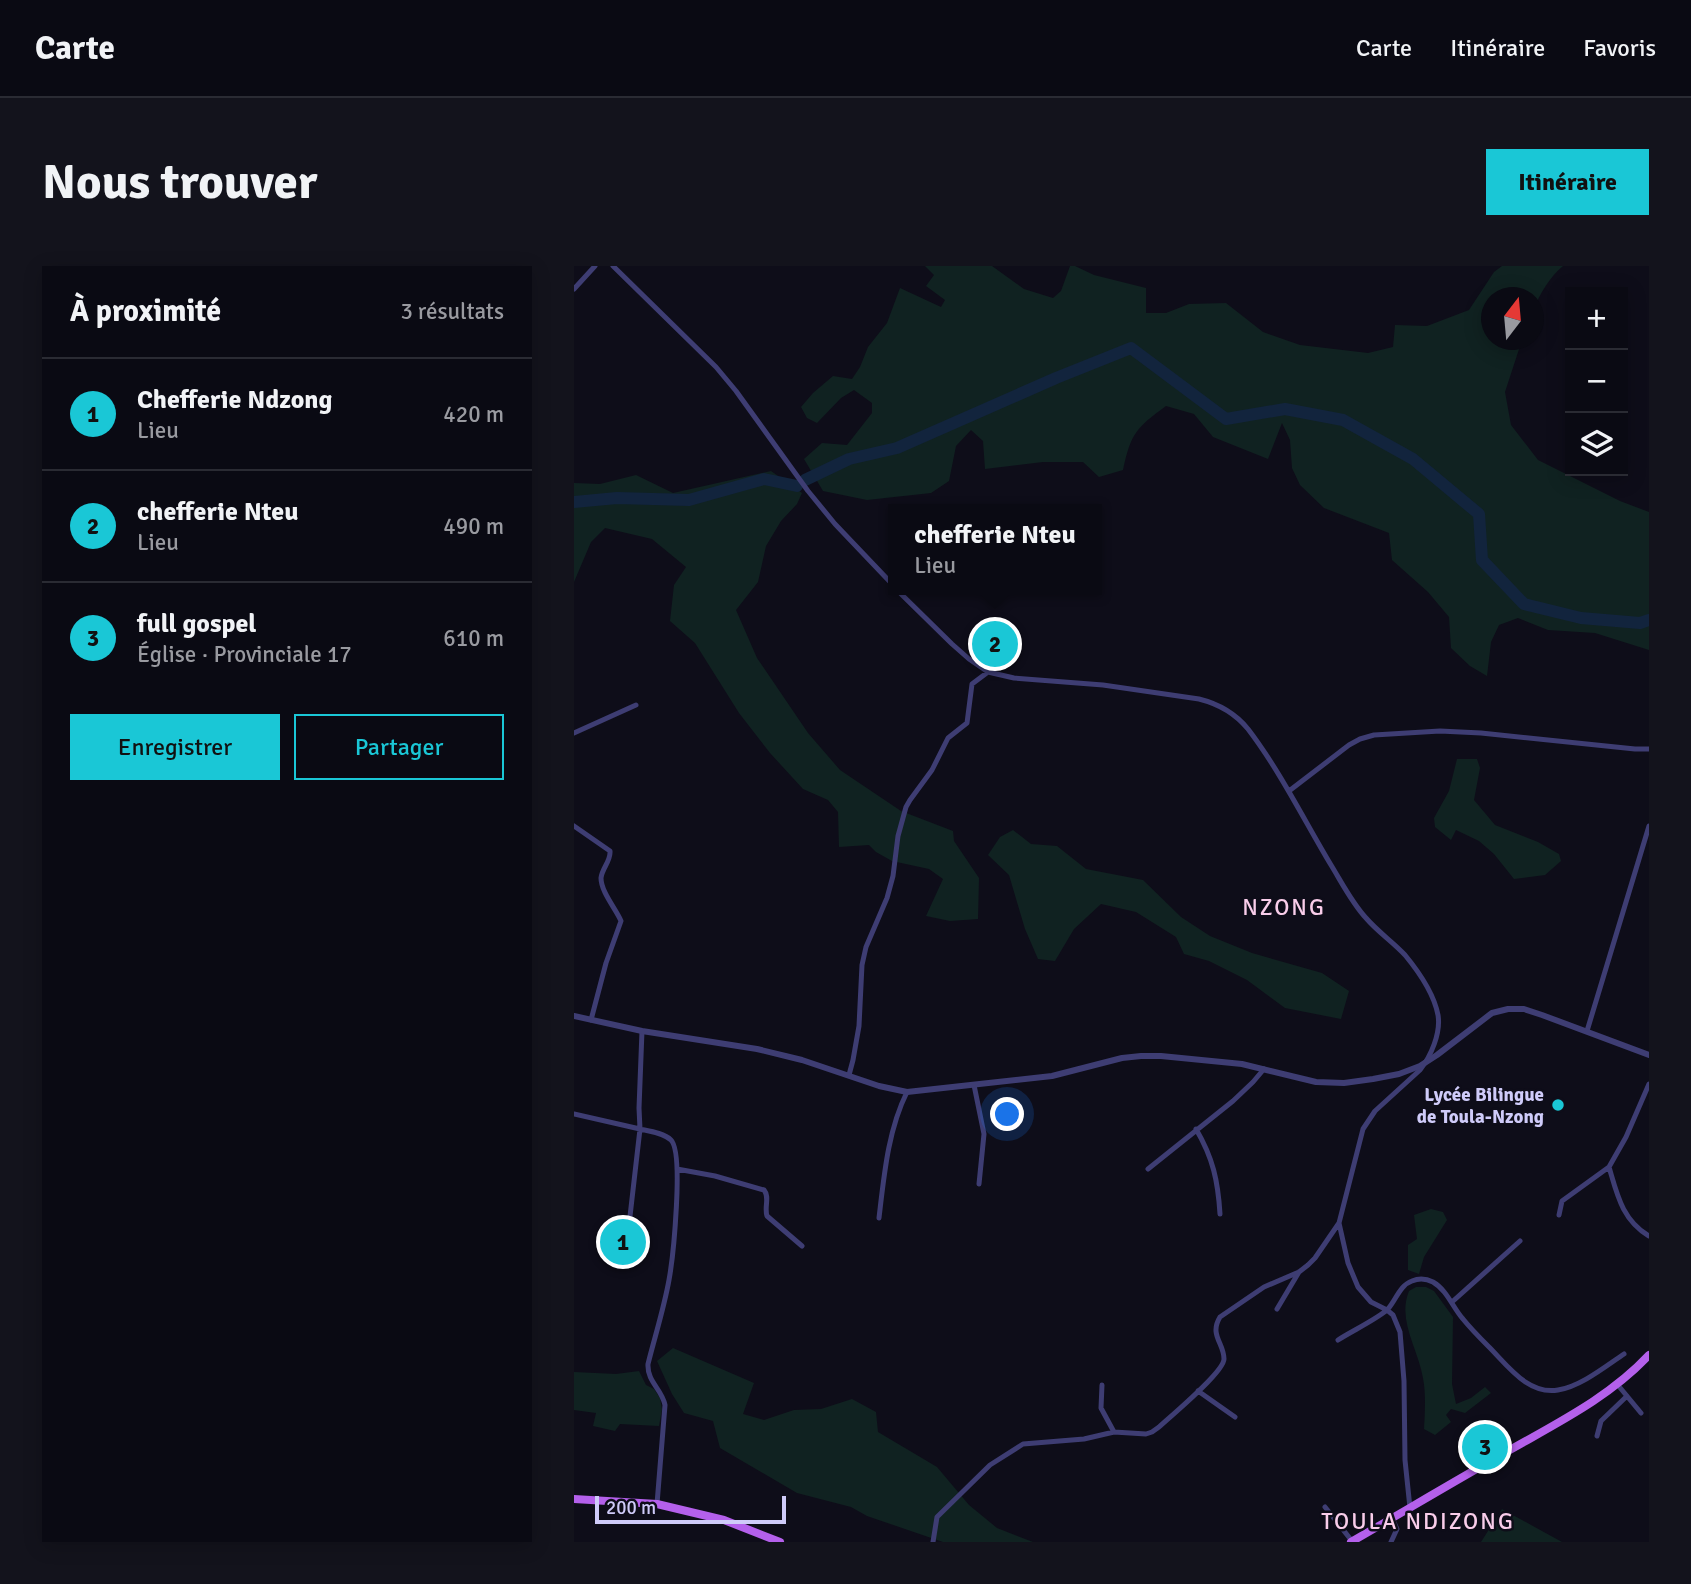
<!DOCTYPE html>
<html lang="fr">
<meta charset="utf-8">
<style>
body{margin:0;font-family:Signika,sans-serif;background:#13131c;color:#f1f3f6}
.controls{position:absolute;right:21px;top:21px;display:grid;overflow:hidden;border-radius:0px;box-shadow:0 4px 18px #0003}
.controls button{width:63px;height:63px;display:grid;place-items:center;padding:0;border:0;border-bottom:2px solid #2a2b33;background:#0a0a13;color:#f1f3f6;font:35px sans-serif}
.compass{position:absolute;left:907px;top:21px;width:63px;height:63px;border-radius:50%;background:#0a0a13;box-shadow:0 4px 18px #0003;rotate:16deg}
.scale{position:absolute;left:21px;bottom:18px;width:191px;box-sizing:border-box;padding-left:7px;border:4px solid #cfcbf9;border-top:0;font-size:19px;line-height:24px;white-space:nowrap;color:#cfcbf9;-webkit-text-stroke:5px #0e0d19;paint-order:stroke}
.you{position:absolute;left:434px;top:849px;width:24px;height:24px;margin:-18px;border:5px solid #fff;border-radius:50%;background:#1a73e8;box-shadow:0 0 0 10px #1a73e833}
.badge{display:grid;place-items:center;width:46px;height:46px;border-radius:50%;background:#1ac7d6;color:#111;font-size:23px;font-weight:700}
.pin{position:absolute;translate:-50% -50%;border:4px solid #fff;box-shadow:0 2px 7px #0006}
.popup{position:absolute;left:314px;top:238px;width:214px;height:91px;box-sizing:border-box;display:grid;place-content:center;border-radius:0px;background:#0a0a13;filter:drop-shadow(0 2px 5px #0005);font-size:23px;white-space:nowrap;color:#999aa0}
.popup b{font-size:26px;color:#f1f3f6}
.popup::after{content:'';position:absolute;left:50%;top:100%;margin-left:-14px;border:14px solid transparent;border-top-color:#0a0a13}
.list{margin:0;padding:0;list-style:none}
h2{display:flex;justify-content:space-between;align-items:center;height:91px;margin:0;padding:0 28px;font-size:30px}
h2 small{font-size:23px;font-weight:400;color:#999aa0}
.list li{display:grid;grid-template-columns:46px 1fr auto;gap:21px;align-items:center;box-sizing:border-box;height:112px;padding:0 28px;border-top:2px solid #2a2b33}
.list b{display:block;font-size:26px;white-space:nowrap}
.list p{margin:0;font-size:23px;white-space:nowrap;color:#999aa0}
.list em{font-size:23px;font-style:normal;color:#999aa0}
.actions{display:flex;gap:14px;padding:21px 28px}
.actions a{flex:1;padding:16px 0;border:2px solid #1ac7d6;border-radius:0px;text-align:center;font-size:24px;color:#1ac7d6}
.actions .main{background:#1ac7d6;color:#111}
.icon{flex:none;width:38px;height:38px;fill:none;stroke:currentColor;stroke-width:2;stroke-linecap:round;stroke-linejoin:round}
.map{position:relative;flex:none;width:1075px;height:1276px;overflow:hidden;border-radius:0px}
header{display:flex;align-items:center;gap:42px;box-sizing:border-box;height:98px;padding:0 35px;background:#0a0a13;border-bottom:2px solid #2a2b33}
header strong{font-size:33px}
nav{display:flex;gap:38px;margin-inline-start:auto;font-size:24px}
.intro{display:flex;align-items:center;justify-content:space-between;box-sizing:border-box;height:168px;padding:0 42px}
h1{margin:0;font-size:49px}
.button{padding:18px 32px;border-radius:0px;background:#1ac7d6;color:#111;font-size:24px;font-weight:700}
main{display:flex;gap:42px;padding:0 42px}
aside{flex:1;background:#0a0a13;border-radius:0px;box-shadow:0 4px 18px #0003}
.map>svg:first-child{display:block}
.green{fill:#102221}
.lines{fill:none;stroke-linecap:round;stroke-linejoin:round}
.river{stroke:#12243d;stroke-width:12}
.minor{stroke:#3e3d73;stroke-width:5}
.tertiary{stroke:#3e3d73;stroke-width:6}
.primary{stroke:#b460eb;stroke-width:8}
.poi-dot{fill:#1ac7d6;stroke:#0e0d19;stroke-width:2.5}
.labels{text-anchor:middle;stroke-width:5;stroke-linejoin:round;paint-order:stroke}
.poi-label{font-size:19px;font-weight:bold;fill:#cfcbf9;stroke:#0e0d19;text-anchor:end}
.quarter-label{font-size:23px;letter-spacing:2px;fill:#f9cdea;stroke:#0e0d19}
</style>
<header>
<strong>Carte</strong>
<nav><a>Carte</a><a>Itinéraire</a><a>Favoris</a></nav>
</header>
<div class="intro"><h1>Nous trouver</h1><a class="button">Itinéraire</a></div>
<main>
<aside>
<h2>À proximité<small>3 résultats</small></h2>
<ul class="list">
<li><span class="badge">1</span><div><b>Chefferie Ndzong</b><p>Lieu</p></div><em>420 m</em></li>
<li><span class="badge">2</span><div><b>chefferie Nteu</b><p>Lieu</p></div><em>490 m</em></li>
<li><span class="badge">3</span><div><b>full gospel</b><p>Église · Provinciale 17</p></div><em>610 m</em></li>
</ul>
<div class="actions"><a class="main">Enregistrer</a><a>Partager</a></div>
</aside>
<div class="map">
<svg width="1075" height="1276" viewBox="0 0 1075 1276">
<rect width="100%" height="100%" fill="#0e0d19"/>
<path class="green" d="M351,0H418L450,23L479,32L487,25L496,0H501L520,9L572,22V47H592L615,38L652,37L689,66L726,79L794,87L819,81L821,59L853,60L895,44L920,6L928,0H989C976,11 966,27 960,43V32H918V74H948L931,126L937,159L964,194L1046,235L1075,246V384L1021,367L974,364L944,352L925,359L917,376L913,410L896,400L877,382L875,351L854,326L818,294L815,267L750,242L726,219L718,202L716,174L708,157L694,193L639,171L620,148L592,140C562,162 557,167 549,204L525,211L509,196H469L411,203L409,175L397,164L382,180L375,215L357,227L293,234L249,225L230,193L248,177L273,179L298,147V137L280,124L267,132L243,157L233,152L227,141L239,127L259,110L278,113L286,101L294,81L313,57L326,22L367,41L371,34L352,20L360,9Z
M197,205L228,227L223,238L207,255L192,280L184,316L162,344L183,392L234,467L266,504L327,545L379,565L380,575L405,612L404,653L376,655L352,650L369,613L355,603L318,595L302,586L295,579L265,581L264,546L254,534L229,523L196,487L165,447L121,377L96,355L100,319L112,301L78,273L31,262L17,276L0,316V217L26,218L62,209L99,227Z
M883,493H903L906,502L900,534L921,559L964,576L985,588L987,595L971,609L940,613L920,588L905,575L882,564L877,574L861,561L860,552L875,525Z
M439,564L457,578L483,580L512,603L569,614L607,651L636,670L678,687L748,707L775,725L767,753L711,742L673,714L635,695L610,688L602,671L562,646L527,638L500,663L481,695L464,693L451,663L435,609L414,589L426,571Z
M857,943L869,946L873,954L850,991L845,1008L834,1004V979L843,973L840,949Z
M842,1021H852L860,1025L879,1051L878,1118L882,1138L897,1132L911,1121L917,1127L891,1147L877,1143L872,1149L877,1156L861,1169L850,1163C851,1146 852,1128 849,1112C844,1083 823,1054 835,1025Z
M99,1082L180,1117L169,1148L190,1154L220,1144L247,1143L278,1133L302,1146L304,1166L363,1201L395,1239L423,1262L459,1276H369L293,1250L277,1241L223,1227L146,1182L139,1155L110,1147L98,1128L83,1095Z
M65,1105L72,1119L80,1123L86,1132L88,1143L85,1160L46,1158L41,1165L19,1160L22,1147L0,1144V1106L42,1108Z
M928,1243L988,1276H907Z"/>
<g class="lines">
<path class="river" d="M231,214L275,193L323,182L482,112L557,82L652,153L711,143L769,154L839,193L905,248L908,294L950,338L1007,352L1066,357L1075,354
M0,236L43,232L115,234L190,213L223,220"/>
<path class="minor" d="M39,0L142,101L162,125L234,225L261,258L320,320
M0,23L21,0
M323,324L378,378L395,393L414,406L440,412L529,419L625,433C645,438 661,447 674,463C706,505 730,554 757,599C768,617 778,637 792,652C804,666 819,676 831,689C845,706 860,728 864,749C867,767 857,790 846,804L801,845L789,863L765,957L774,997L784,1021L797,1036L813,1044L819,1049L826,1066L830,1115L831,1194L836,1242
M0,467L62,439
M715,525L775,479L786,473L800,469L866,465L907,467L1061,483H1075
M0,560L36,585C37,595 28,602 27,612C27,626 42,643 47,655L32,697L17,754
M68,765L65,842L66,863C75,865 90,867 97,874C110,887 99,992 95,1014C90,1042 81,1070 74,1098C73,1116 88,1123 91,1139L83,1238
M1013,765L1075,560
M275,809L279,794L285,760L288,699L292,681L313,632L319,610L324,570L332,541L336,534L358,504L374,472L393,457L398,418L414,406
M1075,818L1052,871L1035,901C1043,928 1048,954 1075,970
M400,819L410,868L405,918
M0,848L66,863L55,959
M622,863C639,892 644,915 646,948
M103,903L141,910L190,924C196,931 190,941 193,950L228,980
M574,903L659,835L679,816L690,803
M985,949L988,935L1035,901
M305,952C310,910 314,864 333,826
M878,1036L946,975
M703,1043L725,1006
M764,1074C776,1066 805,1052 814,1043C822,1034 826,1019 838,1015C845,1012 853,1013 859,1016C873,1024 879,1042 889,1053C897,1063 906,1072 915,1081C934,1100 954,1129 984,1124C1006,1121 1032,1100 1050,1088
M1043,1118L1067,1147
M528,1119L527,1142L540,1166
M624,1125L661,1151
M1023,1170L1027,1155L1053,1130
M751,1241L778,1275
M359,1276L363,1251L416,1199L449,1178L510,1173L540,1166L572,1168L578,1166L585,1161C597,1150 650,1106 650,1093C650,1077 635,1069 646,1051L690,1021L725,1006L734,999L741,992L765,957
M817,1276L823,1263L818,1252"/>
<path class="tertiary" d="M0,750L68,765L183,783L228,794L305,820L333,826L478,810L548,792L567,790H587L668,798L742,816L770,817L799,813L825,808L846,800L863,789L918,747L934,743H950L968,749L1075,789"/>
<path class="primary" d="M0,1233L83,1238L150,1254L206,1276
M777,1276C829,1246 881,1215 934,1185C983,1157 1036,1131 1075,1089"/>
</g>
<circle class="poi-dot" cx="984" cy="839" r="7"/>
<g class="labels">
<g class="poi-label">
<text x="970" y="835">Lycée Bilingue<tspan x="970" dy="22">de Toula-Nzong</tspan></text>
</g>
<g class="quarter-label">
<text x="710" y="649">NZONG</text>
<text x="844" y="1263">TOULA NDIZONG</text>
</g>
</g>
</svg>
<div class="controls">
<button>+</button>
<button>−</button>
<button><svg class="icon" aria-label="layers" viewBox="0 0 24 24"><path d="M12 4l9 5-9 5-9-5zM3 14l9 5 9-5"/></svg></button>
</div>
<svg class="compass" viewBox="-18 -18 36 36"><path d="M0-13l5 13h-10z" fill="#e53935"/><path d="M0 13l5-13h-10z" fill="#999aa0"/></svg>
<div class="scale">200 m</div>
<div class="you"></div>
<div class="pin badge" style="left:49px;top:976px">1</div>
<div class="pin badge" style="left:421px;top:378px">2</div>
<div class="popup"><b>chefferie Nteu</b>Lieu</div>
<div class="pin badge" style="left:911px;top:1181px">3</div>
</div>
</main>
